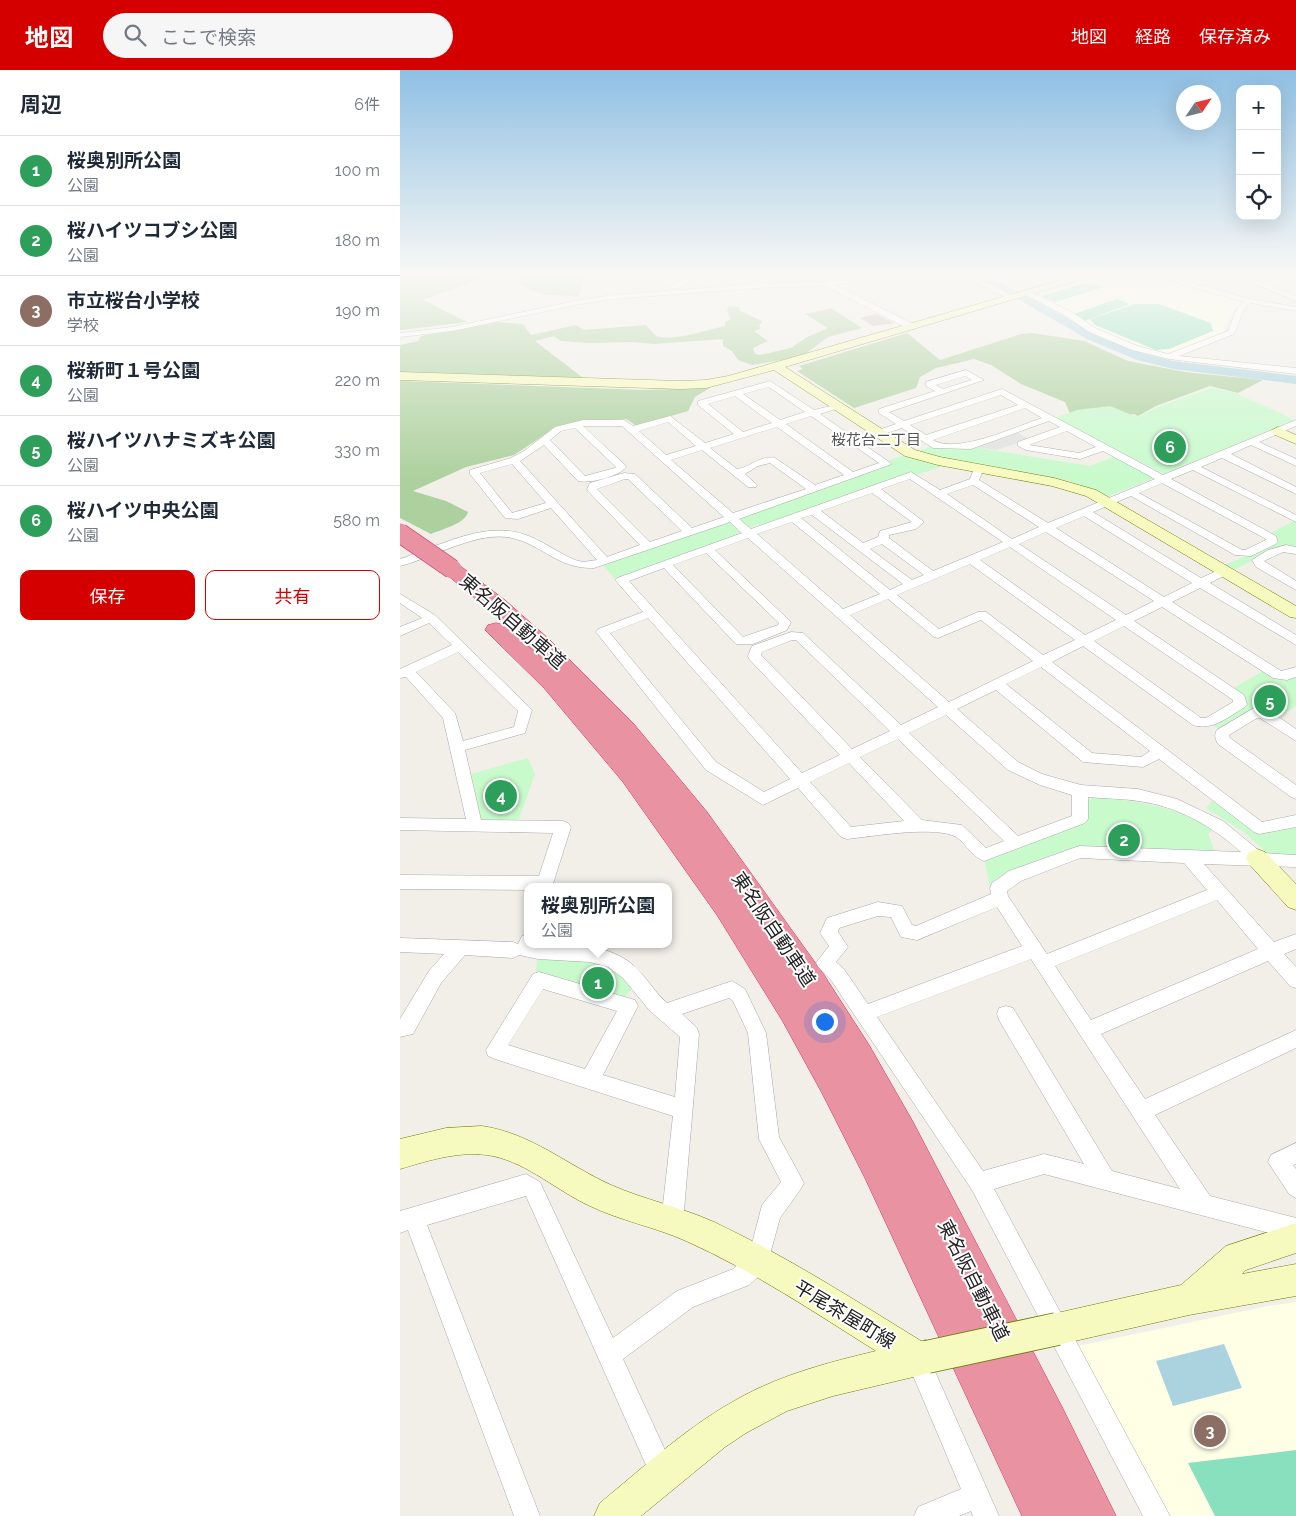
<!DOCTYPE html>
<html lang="ja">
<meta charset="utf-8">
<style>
body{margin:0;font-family:Raleway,"Noto Sans JP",sans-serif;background:#f6f6f7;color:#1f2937}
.controls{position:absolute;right:15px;top:15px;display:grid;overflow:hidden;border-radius:10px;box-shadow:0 5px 20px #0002}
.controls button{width:45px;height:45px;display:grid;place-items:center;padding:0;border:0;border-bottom:1px solid #e0e1e3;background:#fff;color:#1f2937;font:25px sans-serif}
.compass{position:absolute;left:776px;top:15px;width:45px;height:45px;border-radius:50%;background:#fff;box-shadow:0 5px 20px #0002;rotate:55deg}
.you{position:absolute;left:424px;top:951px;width:18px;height:18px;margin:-12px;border:4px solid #fff;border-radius:50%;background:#1a73e8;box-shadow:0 0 0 8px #1a73e833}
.badge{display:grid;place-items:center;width:32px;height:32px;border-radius:50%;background:#d40000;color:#fff;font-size:16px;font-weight:700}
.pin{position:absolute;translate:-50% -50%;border:2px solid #fff;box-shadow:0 1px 5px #0006}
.popup{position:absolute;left:124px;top:813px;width:148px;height:65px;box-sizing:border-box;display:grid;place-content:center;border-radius:10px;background:#fff;filter:drop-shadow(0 1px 4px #0005);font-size:16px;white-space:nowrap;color:#747a83}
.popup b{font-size:19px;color:#1f2937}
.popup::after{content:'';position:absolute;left:50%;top:100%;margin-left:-10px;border:10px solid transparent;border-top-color:#fff}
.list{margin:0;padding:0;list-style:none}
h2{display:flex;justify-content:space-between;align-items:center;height:65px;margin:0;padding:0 20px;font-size:21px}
h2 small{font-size:16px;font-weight:400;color:#747a83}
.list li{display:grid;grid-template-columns:32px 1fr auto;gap:15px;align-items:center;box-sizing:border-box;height:70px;padding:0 20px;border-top:1px solid #e0e1e3}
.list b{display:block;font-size:19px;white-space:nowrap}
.list p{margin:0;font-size:16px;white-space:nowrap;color:#747a83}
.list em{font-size:16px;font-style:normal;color:#747a83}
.actions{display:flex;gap:10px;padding:15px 20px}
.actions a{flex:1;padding:11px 0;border:1px solid #d40000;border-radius:10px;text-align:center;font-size:18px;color:#d40000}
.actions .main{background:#d40000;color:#fff}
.icon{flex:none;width:28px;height:28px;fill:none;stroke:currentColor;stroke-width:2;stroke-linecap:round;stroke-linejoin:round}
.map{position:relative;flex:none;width:896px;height:1446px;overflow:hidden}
header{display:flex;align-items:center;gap:30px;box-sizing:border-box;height:70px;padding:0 25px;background:#d40000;color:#fff}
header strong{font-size:24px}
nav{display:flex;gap:28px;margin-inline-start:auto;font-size:18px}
.search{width:350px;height:45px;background:#f6f6f7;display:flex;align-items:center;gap:12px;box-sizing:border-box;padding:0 18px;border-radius:28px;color:#747a83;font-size:19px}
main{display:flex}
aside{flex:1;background:#fff}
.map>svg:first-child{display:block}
.education{fill:#ffffe5}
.forest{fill:#add19e}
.park{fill:#c8facc}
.pitch{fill:#88e0be}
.parking{fill:#e2e2e2}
.water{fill:#aad3df}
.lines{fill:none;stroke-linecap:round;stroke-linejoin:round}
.river{fill:#aad3df;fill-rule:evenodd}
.building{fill:#c7bfb8}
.street-casing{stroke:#a9a9a9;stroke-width:1}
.secondary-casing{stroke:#707d05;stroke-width:1}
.highway-casing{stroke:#dc2a67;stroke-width:1}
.street{fill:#fff;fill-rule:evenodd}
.secondary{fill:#f7fabf;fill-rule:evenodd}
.highway{fill:#e892a2;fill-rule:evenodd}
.secondary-bridge-casing{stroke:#707d05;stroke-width:34;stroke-linecap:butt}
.highway-bridge-casing{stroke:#dc2a67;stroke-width:20;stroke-linecap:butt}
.secondary-bridge{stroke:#f7fabf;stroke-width:32}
.highway-bridge{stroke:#e892a2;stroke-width:19}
.labels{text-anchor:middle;stroke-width:4;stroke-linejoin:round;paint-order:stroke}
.far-neighbourhood-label{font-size:15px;fill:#555;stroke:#fff}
.near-street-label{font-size:19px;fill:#222;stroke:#fff}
</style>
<header>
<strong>地図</strong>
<div class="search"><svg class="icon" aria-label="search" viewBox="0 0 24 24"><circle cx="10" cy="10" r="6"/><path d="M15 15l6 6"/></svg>ここで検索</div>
<nav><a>地図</a><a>経路</a><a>保存済み</a></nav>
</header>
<main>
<aside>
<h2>周辺<small>6件</small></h2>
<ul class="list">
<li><span class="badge" style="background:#2e9e5b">1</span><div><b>桜奥別所公園</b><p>公園</p></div><em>100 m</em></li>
<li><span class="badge" style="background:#2e9e5b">2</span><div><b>桜ハイツコブシ公園</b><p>公園</p></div><em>180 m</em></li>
<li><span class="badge" style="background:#8d6e63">3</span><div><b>市立桜台小学校</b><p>学校</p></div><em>190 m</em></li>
<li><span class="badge" style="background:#2e9e5b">4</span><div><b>桜新町１号公園</b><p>公園</p></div><em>220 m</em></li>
<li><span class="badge" style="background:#2e9e5b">5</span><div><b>桜ハイツハナミズキ公園</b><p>公園</p></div><em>330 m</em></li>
<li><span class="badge" style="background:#2e9e5b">6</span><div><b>桜ハイツ中央公園</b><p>公園</p></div><em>580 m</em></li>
</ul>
<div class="actions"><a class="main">保存</a><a>共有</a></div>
</aside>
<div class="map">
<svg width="896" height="1446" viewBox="0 0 896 1446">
<rect width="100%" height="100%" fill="#f2efe9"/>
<path class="education" d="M703,205H749L843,233L835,238L823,263L768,284H764L735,276L699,261L636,226Z
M896,1232V1446H769L678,1276L868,1236Z"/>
<path class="forest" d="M0,205H91L23,230L67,252L2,260H0Z
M109,205H190L183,212L179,226L146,225L132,221Z
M329,236L339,237L340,241L362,251L359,256L361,258L354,261L368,271L353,278L355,284L360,285L391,278L407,267L428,258L405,244L431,238L462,258L428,267L404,285L388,289L352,295L338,290L332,281L323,276V269L254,274L234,272L188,273L161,271L154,266L135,271L187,311L0,304V275L18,271L21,266L97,252L123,254L131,265L176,255L184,260L246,255L256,266C275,272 305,260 325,256V252L331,249L327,241Z
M507,263L540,290L621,264L632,263L684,271L728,291L785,302L863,310L838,323L810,316L756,336L738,346L734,344L706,349L671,346L665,332L621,314L591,295L574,289L536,298L520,307L516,318L454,338L397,301L403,299L399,296Z
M0,311L244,320L310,318L295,327L288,341L237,356L226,349L176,352L158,356L114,385L66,397L13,421L46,431L68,442C65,454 42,459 31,464L0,448Z"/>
<path class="park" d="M811,318L836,323L895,350L764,404L654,348L677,340L710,336L737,347L758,337Z
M532,376L573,377L690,396L716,386L752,405V409L709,426L669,411L539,387L518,381Z
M505,385L543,396L362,457L359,454L348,458L340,450L341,446L491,394L487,391Z
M894,451L896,452V479L883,475L834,500L825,495L876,472L869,464Z
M325,453H330L342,464L215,509L203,495Z
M865,600L896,604V636L877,649L864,641L820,660L812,654L845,635L832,619Z
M128,688L135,704L119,749C111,754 89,754 81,749L71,704Z
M693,727C739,731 774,736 814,759L808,764L815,782L676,778L591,822L584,788L686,752V732Z
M814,729L859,763L896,757V786L867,783L844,762L806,738Z
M137,890C178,890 204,883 233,918L223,928L136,904Z"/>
<path class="pitch" d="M689,212L704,217L655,232L641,226Z
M717,229L730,234L684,251L674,244Z
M735,234H759L811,253L813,261L769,279L756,280L695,255L690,249Z
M896,1380V1446H815L788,1393Z"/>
<path class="parking" d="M616,362L629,369L597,380L575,377Z"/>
<path class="water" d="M824,1274L842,1318L773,1336L756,1291Z"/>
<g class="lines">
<path class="river" d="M570,205H584L624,224L695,263L745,284L773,291L896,306V314L773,299L737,290L687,269L616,228Z"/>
</g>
<path class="building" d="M476,244L494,253L473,256L460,248Z"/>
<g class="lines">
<g class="street-casing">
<path id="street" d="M297,205H307L275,219L268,217Z
M470,205H485L435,215L515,255V259H509L425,216L355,218L213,229L175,235L52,261L0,267V263L52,257L175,231L213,225L355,214L443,211Z
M563,205H572L617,228L610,230Z
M751,205H763L850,229L896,237V241L851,233L844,239L834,264L779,286L896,298V304L769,289L732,280L689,262L666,246L624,224L631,222L672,242L695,258L738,276L768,284L828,261L837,238L844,232Z
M834,205H844L896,226V231Z
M566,300L584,310L489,342L504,351L602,319L763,405L896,350V356L859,372L896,389V396L851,375L831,384L896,417V424L822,388L801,397L896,445V452L793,400L771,409L876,466L878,472L876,474L851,486L835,485L731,426L693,442L801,508L821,499H829L831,501L829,503L810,513L896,565V575L800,518L772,532L881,601L896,597V607L887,610L873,608L762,537L734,551L844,625L847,634L845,637C828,647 813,661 793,655L683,576L652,592L862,752L896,745V757L859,764L854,762L759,689L743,697L683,692L596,620L557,639L618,692L642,704L681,715L738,719L777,729L823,751L862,783L896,785V797L804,794L874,872L896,864V879L884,884L896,897V918L890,916L868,891L701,964L745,1029L896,960V978L755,1045L810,1126L896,1148V1170L644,1104L594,1119L770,1446H743L572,1120L431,910L419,898L416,893L429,876L420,863L427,848L478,832L502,836L512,855L516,856L591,824L590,818L592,813L609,801L679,776L841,782C812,756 777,736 738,731C721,728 704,729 688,727V749L685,753L584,791C571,787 563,768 552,765C527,757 474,766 447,769L441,767L398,718L363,735L306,700L196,562L198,559L243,542L217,512L215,510L217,508L342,463L330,452L194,498C157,499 143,475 112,468C78,460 33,488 0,496V489C37,477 83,451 123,464C142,470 158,483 175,490L183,492L197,490L151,438L118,449L105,448L70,404V400L111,388L124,381L155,357L183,350H224L233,356L270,346L305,373L334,364L298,335V331L370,311L414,340L439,334V338L420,344L492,394L339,449L351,459L511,402L540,420L570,409L575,396H583L584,398L579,410L648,453L755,409L703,381L680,389L626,380L618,376V372L660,357L649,351L571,379L533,378L502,358L481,365H475V361L496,354L479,343V339L535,321L526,316V312ZM565,306L572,310L543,319L536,315ZM369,317L405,342L380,350L343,324ZM601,325L618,335L526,365L510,355ZM335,326L372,353L343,362L308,334ZM625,338L642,348C617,356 556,385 533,370ZM411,346L479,393L453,402L386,354ZM268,352L296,376L266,385L239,361ZM183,356H222L324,447L292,458L235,404L224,403L190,413L187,419L188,421L240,475L207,487L120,391L144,375L178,411C190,414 220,406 226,397L225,395ZM377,357L444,405L415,415L375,388C359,385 350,398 337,399L310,378ZM175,358L216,397L215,398L185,406L150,370L161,361ZM667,361L696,377L679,383L629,375ZM302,380L348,417H356L357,415L345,404L358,396L370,393L406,419L333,443L271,390ZM112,394L146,433L112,443L80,403ZM225,409H228L282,461L250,472L197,419ZM510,409L603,472L533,501L489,468V465L516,459L524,452L481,419ZM762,413L866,469V470L845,480H842L739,423ZM573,415L639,457L612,469L547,424ZM472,423L512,452L480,461L478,467L463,473L421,441ZM412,445L503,514L490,520L401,448ZM684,446L792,513L764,527L656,458ZM392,452L480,524L443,539L357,464ZM646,462L754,531L726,545L619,474ZM348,468L538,637L501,655L403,563L391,562L352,576L348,586L349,589L440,685L402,703L229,511L264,498L336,574H353L387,560L391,552L315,480ZM482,474L524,505L512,510L470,479ZM610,477L716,550L685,565L580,490ZM306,483L379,553L378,555L343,567L273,495ZM570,494L675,570L643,585L586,542H578L539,559L497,525ZM488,529L534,567L538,568L581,550L633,591L549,632L450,545ZM248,548L390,709L364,722L316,692L210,563ZM724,556L833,630V632L806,648H801L694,571ZM392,570H396L490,661L452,679L361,585L362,582ZM641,597L750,681L741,687L692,683L606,614ZM546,645L608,700L640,715L672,725V746L618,766L509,663ZM498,669L604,771L586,778L562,755L522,750L460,687ZM449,693L504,751L451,757L410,712ZM680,788L784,793L807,820L647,884L608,826L607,821L621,811ZM817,830L858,879L691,950L655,896ZM597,837L622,876L468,934L443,898L436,892L448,877L438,862L439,858L478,846L491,847L501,867L517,870ZM631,889L780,1119L712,1101L613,938L606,936L599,938L597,944L599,950L684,1094L644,1084L583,1101L477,947Z
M886,475L896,477V484L883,482L864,491L896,511V520L856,497L852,490L868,480Z
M0,524L35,545L132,640L125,663L65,680L81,750L163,751L168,753L171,757L152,817H128V820L0,819V805L139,806L153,763L0,760V748L66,749L43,648L6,607L0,608V599L52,575L29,553L0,566V557L22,548L0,533ZM58,582L118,641L114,657L63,671L55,643L16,602Z
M854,638L868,640L896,659V671L860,648H857L829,665L830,668L896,715V729L891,727L818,674C815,669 814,664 817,660Z
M128,864V874C162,874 205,871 233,895C246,906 254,922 267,933L332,911L345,919L366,963L379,1067L404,1113L400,1120L380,1148L366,1199L349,1215L293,1237L223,1289L276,1404L272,1413L263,1417L254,1413L126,1126L27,1155L140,1446H114L8,1160L0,1163V1141L126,1104L140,1112L213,1268L277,1221L333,1199L349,1185L362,1135L381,1112L359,1069L348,963L333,931L329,928L282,944L297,958L299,964L283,1152L280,1160L272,1163L264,1160L261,1152L273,1046L95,989L88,986L86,980L133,904L139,902L235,930L238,936L203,1005L275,1027L280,967L249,940L223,908L208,897L190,892L138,889L119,885L113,888L65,885L41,913L13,964L0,967V949L29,901L44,884L0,882V868L113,872L118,874L122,866ZM143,919L217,941L185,999L108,975Z
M896,1073V1094L893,1095L896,1099V1128L889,1124L868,1092L871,1085Z
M518,1277L526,1281L599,1446H573L571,1441L559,1446H514L518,1437L561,1419L506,1289L510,1281Z"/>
</g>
<g class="secondary-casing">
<path id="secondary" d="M679,205H696L385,297L515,380L540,387L654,408L696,420L896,536V548L890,547L686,426L652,416L538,395L505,386L374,300L306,318L280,319L0,310V302L280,311L306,310L328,306Z
M878,357L896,365V374L873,364L871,361Z
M857,779L865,782L896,814V840L888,837L849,794L846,788L849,782Z
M82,1056C131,1063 167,1095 211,1115C245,1130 281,1137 314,1152C386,1186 453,1229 521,1271L526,1270L538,1275L543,1287L538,1299L526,1304L433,1326L387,1341L346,1363L325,1377L241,1446H194L200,1433C246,1395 290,1354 343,1326C384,1304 430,1292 476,1281C414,1242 353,1201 286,1171C255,1157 221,1151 190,1136C157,1121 129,1094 93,1086C62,1080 30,1090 0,1099V1069L46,1058Z
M896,1153V1183L846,1200L842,1204L896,1194V1226L789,1245L657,1275L645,1271L641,1259L645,1247L657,1243L781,1215L826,1176Z"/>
</g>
<g class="highway-casing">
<path id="highway" d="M52,493L59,495L106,531L150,570L233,653L307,742L424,905L469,975L513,1052L662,1337L716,1446H622L465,1108L422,1023L382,950L317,845L223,712L144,618L85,560L88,555L96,553L104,555L148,594L90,541L45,503L41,499L45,495Z"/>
</g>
<use href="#street" class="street"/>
<use href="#secondary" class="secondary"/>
<use href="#highway" class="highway"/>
<g class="secondary-bridge-casing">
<path id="secondary-bridge" d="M527,1287L657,1259"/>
</g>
<g class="highway-bridge-casing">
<path id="highway-bridge" d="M0,463L52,499"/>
</g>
<use href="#secondary-bridge" class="secondary-bridge"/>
<use href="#highway-bridge" class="highway-bridge"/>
</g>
<linearGradient id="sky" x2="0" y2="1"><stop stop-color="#8fc0e4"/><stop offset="0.5" stop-color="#f9f8f5"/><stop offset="1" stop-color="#f9f8f5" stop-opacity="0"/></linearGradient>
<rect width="896" height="408" fill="url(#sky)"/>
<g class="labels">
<g class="far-neighbourhood-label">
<text x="476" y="375">桜花台二丁目</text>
</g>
<g class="near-street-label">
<text transform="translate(113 551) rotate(41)" y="7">東名阪自動車道</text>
<text transform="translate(374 859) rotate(56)" y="7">東名阪自動車道</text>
<text transform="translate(574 1210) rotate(63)" y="7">東名阪自動車道</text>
<text transform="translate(445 1244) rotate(31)" y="7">平尾茶屋町線</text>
</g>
</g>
</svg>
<div class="controls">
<button>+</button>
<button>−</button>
<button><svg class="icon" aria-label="locate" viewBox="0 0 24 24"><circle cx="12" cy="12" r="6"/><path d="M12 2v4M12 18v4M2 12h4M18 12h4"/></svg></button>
</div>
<svg class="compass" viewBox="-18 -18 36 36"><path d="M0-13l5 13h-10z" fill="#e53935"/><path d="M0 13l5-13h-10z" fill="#747a83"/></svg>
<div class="you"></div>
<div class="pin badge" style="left:198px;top:913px;background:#2e9e5b">1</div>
<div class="popup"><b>桜奥別所公園</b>公園</div>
<div class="pin badge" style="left:724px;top:770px;background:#2e9e5b">2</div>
<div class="pin badge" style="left:810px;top:1361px;background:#8d6e63">3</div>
<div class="pin badge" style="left:101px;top:726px;background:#2e9e5b">4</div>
<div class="pin badge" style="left:870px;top:631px;background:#2e9e5b">5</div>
<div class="pin badge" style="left:770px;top:377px;background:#2e9e5b">6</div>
</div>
</main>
